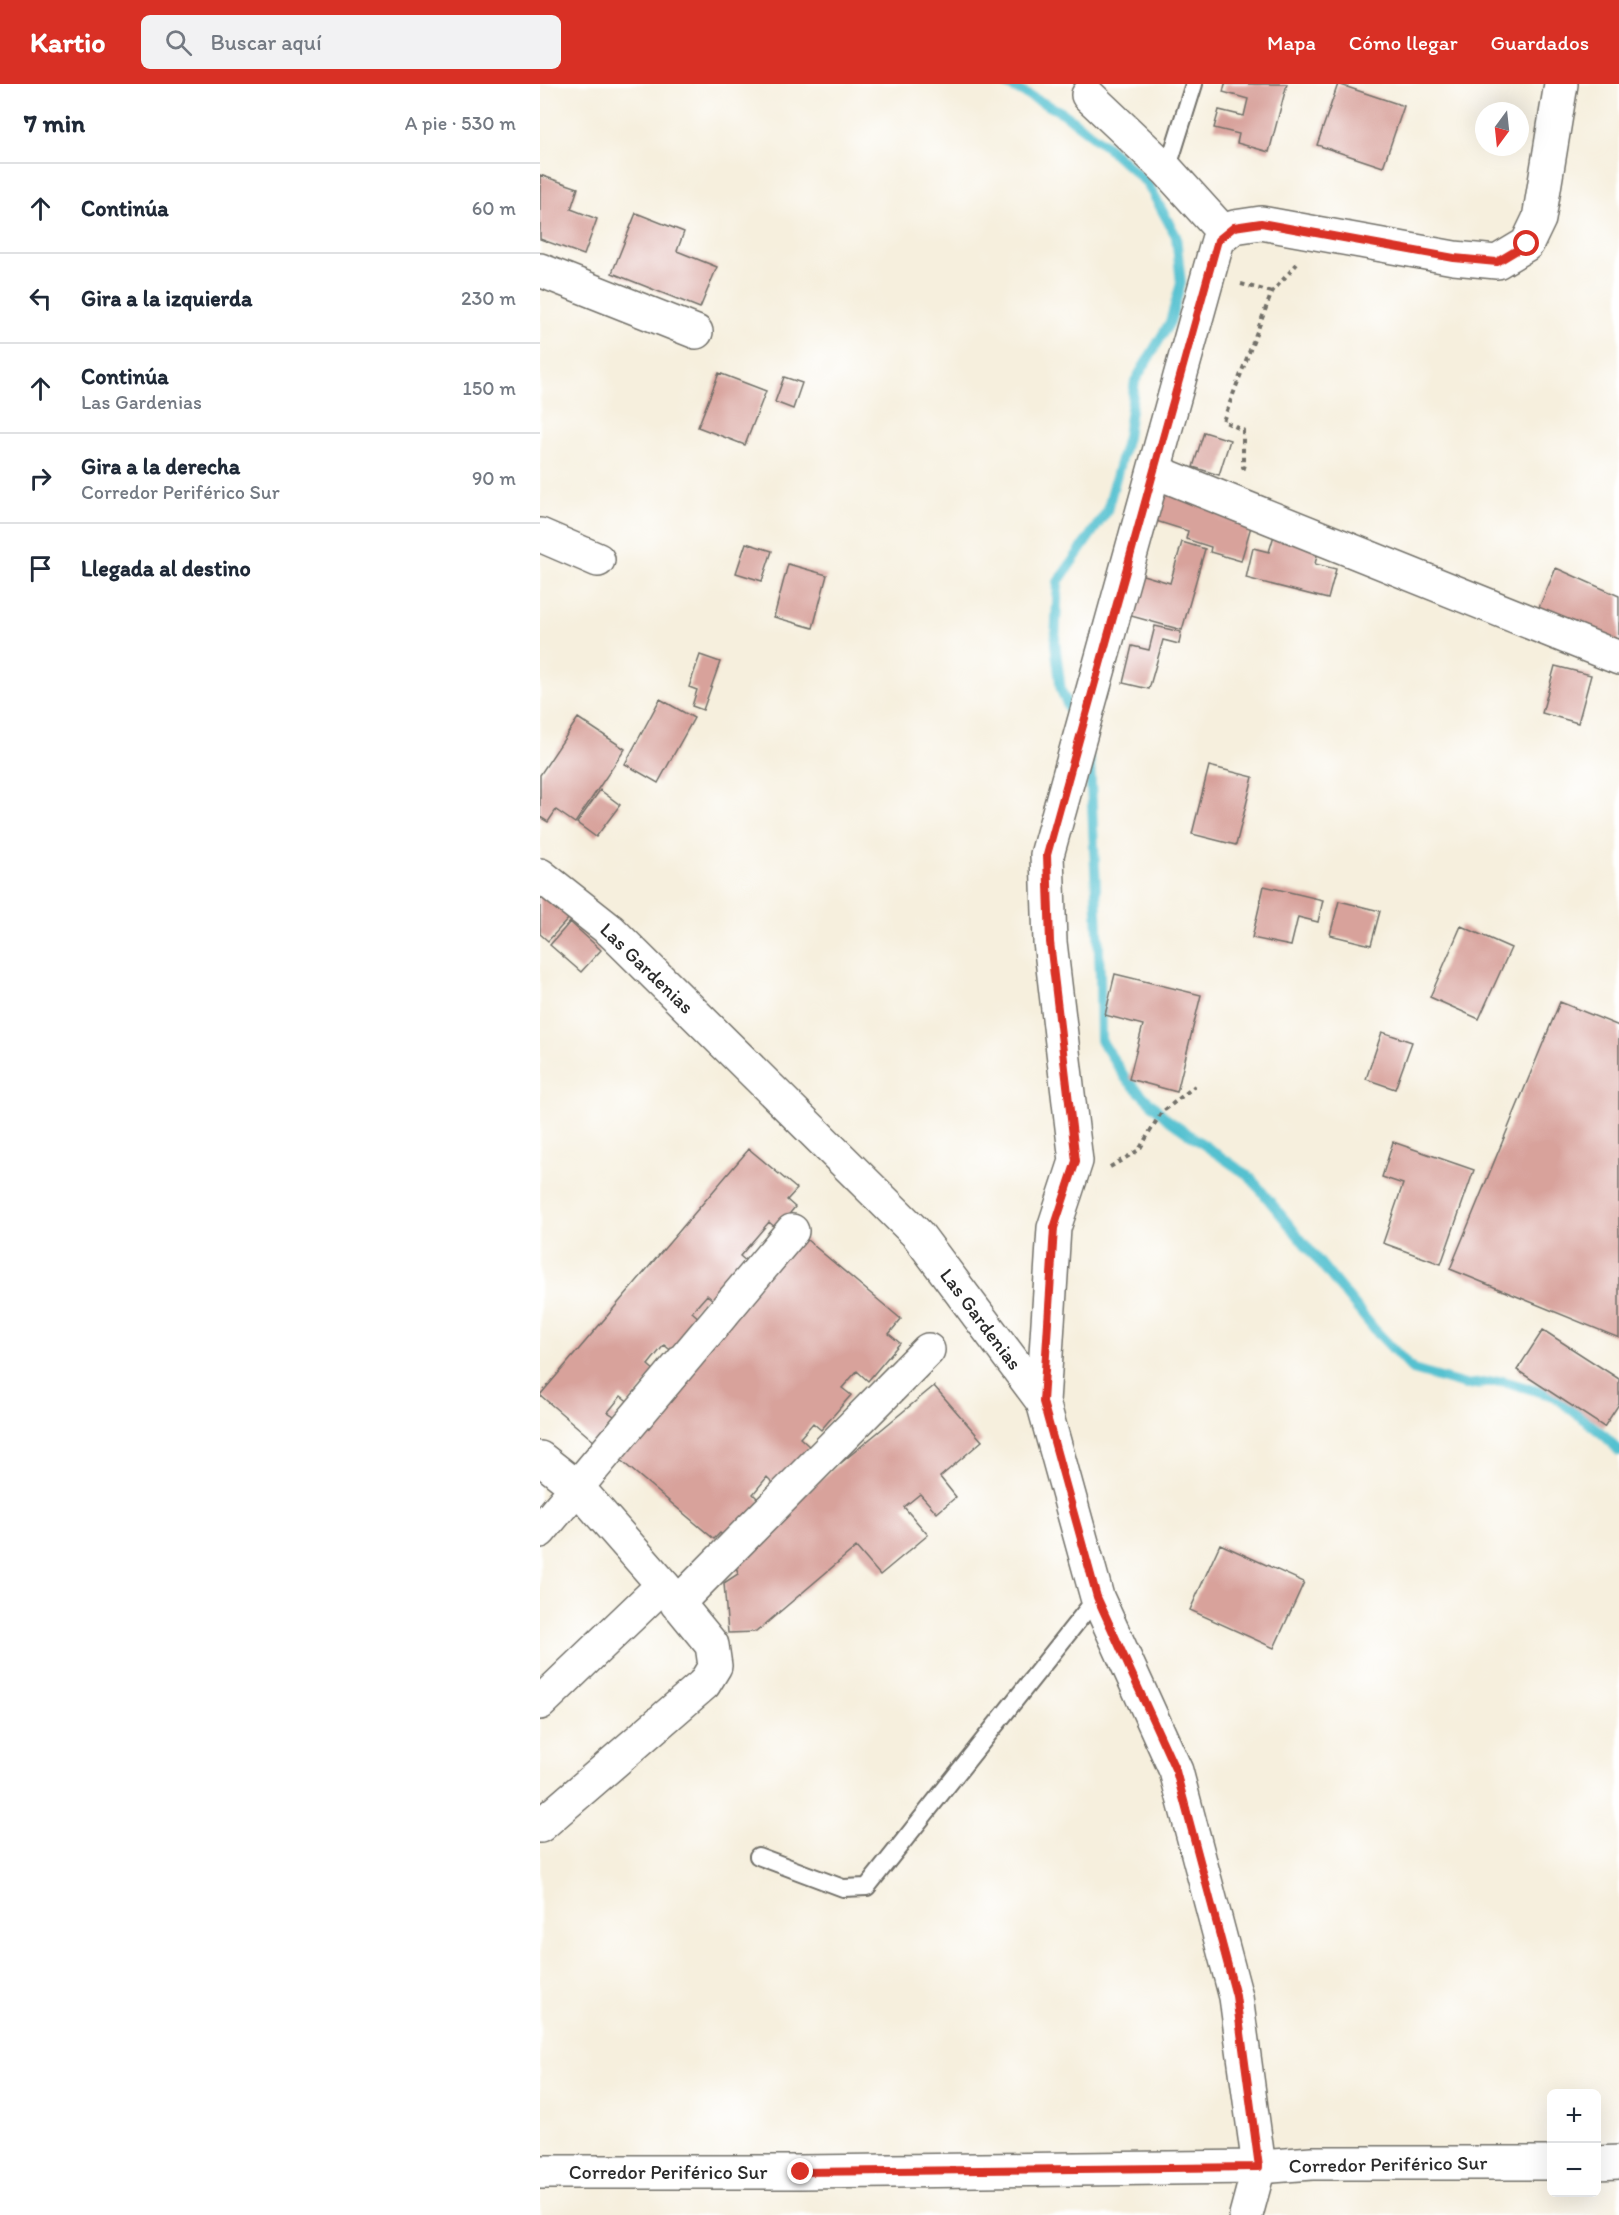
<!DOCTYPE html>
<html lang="es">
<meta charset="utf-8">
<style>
body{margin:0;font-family:Itim,sans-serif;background:#f2f2f3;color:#1f2937}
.controls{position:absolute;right:18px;bottom:18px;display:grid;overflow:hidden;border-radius:9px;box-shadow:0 6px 24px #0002}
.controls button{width:54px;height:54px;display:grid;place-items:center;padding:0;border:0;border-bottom:2px solid #e0e1e3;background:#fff;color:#1f2937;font:30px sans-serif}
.compass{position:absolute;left:935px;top:18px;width:54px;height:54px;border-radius:50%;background:#fff;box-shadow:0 6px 24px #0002;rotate:195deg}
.stop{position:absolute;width:18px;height:18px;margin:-14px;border:4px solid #d93025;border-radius:50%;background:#fff}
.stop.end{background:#d93025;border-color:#fff;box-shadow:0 2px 6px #0008}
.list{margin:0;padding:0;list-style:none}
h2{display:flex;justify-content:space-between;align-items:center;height:78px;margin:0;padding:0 24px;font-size:26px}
h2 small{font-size:20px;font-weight:400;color:#747a83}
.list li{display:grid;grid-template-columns:39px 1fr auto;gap:18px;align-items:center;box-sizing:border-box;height:90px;padding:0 24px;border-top:2px solid #e0e1e3}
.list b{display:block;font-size:22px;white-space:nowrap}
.list p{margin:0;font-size:20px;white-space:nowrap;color:#747a83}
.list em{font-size:20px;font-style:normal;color:#747a83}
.icon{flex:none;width:33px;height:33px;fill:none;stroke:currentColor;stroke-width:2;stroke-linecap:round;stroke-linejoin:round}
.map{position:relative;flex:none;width:1079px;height:2131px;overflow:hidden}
header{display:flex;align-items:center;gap:36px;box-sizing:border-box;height:84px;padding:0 30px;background:#d93025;color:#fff}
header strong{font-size:28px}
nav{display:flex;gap:33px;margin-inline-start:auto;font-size:21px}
.search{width:420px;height:54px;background:#f2f2f3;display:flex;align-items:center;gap:15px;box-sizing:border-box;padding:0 21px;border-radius:9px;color:#747a83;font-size:22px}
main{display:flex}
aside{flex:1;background:#fff}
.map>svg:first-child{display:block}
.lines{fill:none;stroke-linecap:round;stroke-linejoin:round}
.stream{stroke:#55c1d0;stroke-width:10}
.building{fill:#d8a29b}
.service-casing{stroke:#727069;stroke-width:20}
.minor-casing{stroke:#727069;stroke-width:36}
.primary-casing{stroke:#727069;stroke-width:36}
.path{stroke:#727069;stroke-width:4;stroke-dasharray:4.5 4.5;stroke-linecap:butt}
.service{stroke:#fff;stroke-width:16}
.minor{stroke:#fff;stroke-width:33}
.primary{stroke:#fff;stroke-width:33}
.route{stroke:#d93025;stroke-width:8}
.labels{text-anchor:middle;stroke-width:5;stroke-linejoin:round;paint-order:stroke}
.street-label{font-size:20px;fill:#2b2b2b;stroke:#fff}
</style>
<header>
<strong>Kartio</strong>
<div class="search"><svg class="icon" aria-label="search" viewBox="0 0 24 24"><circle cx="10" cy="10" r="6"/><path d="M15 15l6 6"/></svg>Buscar aquí</div>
<nav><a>Mapa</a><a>Cómo llegar</a><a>Guardados</a></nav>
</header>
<main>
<aside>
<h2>7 min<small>A pie · 530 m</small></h2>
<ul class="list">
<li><svg class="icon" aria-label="ahead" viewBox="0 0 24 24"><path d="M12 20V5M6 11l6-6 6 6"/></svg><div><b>Continúa</b></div><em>60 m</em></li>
<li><svg class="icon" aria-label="left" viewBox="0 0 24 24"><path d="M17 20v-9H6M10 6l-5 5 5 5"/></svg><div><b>Gira a la izquierda</b></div><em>230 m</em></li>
<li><svg class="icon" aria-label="ahead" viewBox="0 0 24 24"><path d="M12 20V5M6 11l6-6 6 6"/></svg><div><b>Continúa</b><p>Las Gardenias</p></div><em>150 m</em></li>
<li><svg class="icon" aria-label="right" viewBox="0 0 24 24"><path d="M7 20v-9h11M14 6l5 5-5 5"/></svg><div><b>Gira a la derecha</b><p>Corredor Periférico Sur</p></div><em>90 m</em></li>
<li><svg class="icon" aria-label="arrive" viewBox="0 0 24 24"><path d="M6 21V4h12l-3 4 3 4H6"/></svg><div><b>Llegada al destino</b></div></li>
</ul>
</aside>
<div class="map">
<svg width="1079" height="2131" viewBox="0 0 1079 2131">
<rect width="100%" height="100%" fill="#fff"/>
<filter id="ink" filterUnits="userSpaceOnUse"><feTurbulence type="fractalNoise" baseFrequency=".0167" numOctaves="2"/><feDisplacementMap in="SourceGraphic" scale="12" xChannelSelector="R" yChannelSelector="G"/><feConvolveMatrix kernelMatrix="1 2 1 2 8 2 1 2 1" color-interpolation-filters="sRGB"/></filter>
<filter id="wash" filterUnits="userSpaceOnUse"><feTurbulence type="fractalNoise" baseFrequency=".008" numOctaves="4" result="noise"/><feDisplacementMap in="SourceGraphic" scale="24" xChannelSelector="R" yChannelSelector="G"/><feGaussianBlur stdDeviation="1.35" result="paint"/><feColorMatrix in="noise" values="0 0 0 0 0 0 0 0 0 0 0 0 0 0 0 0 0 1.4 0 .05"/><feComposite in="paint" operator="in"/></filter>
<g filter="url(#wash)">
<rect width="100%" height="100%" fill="#f6efdd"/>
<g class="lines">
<path class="stream" d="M466,0L523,29L565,61L607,99L636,152L641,199L630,238L595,297L587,353L567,427L518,498L515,559L521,606L535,638
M545,664L550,677L560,891L561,956L586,995L627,1035L710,1093L834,1245L873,1286L925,1301L963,1297L1014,1312L1065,1352L1079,1367"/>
</g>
<g id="blocks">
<path class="building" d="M685,0H747L729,68L697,59L699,50L674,44L679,26L704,32L708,15L683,8Z
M798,0L864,22L843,83L777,61Z
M0,91L38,104L31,125L57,135L44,171L0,155Z
M96,129L144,148L137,167L177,183L160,224L72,189Z
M179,289L226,307L205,361L158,343Z
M244,293L262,299L253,325L235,318Z
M664,348L690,356L679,391L653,383Z
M619,403L714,432L701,477L670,468L671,463L646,455L648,447L616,437Z
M735,448L780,459L775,480L796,485L788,515L706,494L713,464L729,468Z
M642,458L665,465L642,546L584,530L596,489L630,499Z
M206,459L232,467L222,497L196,489Z
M248,480L287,491L273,544L234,533Z
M1016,484L1079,512V562L998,526Z
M615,542L641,548L639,560L623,556L609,605L583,599L592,562L609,566Z
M160,571L180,578L163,626L152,622L157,606L149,603Z
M1015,582L1051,591L1038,639L1002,629Z
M120,615L154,634L118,699L85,680Z
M38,634L85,665L35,739L16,726L8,738L0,733V691Z
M669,682L713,693L696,761L652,750Z
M60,706L80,721L56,753L37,739Z
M724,802L783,816L778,838L758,833L751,862L712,854Z
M0,806L30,833L8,857L0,850Z
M799,817L840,827L831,861L790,851Z
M30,838L61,866L41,888L10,861Z
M921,842L971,864L939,935L890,913Z
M575,890L661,911L637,1008L589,995L603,941L565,931Z
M1020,918L1079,942V1254L910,1185Z
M842,948L872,958L855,1005L826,995Z
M853,1058L934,1086L901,1180L843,1159L863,1100L842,1093Z
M209,1065L257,1105L247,1116L255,1123L237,1145L229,1138L200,1172L207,1178L174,1217L167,1211L152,1228L161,1236L133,1268L124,1261L108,1281L116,1288L90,1319L81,1312L68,1328L77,1334L56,1359L0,1311Z
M260,1150L361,1235L349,1250L360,1259L328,1297L317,1287L302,1304L311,1311L281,1346L273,1339L260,1354L270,1363L236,1402L227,1393L213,1410L222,1419L189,1457L180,1449L174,1455L72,1369Z
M1003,1246L1079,1295V1320L1064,1343L977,1286Z
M394,1302L442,1357L400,1393L416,1413L397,1429L380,1410L364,1423L388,1451L340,1491L316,1463L216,1548L188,1549L184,1499L198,1490L192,1469Z
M680,1460L764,1498L734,1564L650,1526Z"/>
</g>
</g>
<g filter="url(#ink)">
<use href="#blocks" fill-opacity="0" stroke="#727069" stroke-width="1.5"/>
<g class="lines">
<g class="service-casing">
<path id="service" d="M627,86L654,0
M218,1772L303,1804L327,1803L557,1513"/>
</g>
<g class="minor-casing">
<path id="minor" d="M548,11L627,86L685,150
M0,186L156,248
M614,387L1079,574
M0,451L58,476
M0,791L71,847L378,1151L503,1318L557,1513L636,1687L696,1913L719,2083L706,2131
M503,1318L514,1144L536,1077L510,858L507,771L678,156L694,143L721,139L914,174L957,178L987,160L999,135L1021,0
M0,1374L38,1404L123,1501L172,1561L175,1582L164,1600L0,1742
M0,1447L252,1147
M137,1520L388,1266
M0,1619L123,1501"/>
</g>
<g class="primary-casing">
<path id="primary" d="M1056,2079L1079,2078
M0,2088H261L719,2083L772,2079H1011"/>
</g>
<path class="path" d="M701,200L732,208
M706,384L703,383V346L683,337L732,208L757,180
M570,1083L599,1066L621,1029L655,1002"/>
<use href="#service" class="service"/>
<use href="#minor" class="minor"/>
<use href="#primary" class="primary"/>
</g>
</g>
<g class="lines" filter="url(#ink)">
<path class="route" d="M261,2088L719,2083L696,1912L636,1687L557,1513L503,1318L514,1144L536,1077L510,858L507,771L678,156L694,143L721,139L914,174L957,178L987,160"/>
</g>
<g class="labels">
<g class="street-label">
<text transform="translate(107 884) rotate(44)" y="7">Las Gardenias</text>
<text transform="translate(441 1235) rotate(53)" y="7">Las Gardenias</text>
<text transform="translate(848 2080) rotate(-1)" y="7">Corredor Periférico Sur</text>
<text x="128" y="2095">Corredor Periférico Sur</text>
</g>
</g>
</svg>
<div class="controls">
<button>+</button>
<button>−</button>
</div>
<svg class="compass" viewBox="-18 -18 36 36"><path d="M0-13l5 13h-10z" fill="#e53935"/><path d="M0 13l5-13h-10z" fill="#747a83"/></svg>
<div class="stop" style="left:987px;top:160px"></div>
<div class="stop end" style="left:261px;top:2088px"></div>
</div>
</main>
